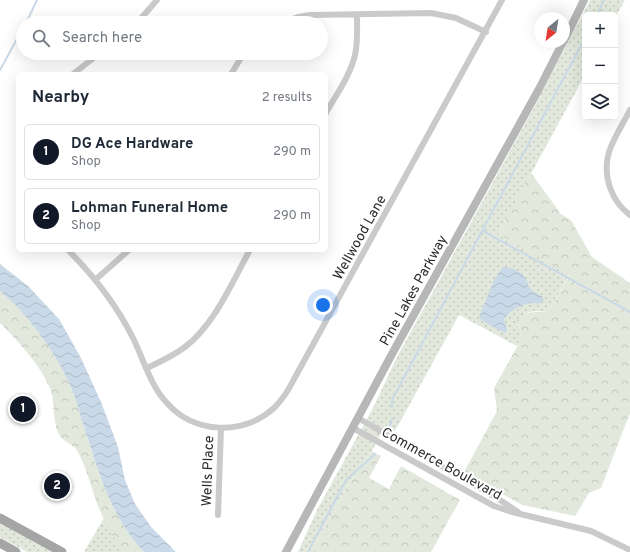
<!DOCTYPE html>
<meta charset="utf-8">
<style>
body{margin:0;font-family:Overpass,sans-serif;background:#f6f6f7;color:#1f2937}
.controls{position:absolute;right:12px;top:12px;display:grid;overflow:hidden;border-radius:6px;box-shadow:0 4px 16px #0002}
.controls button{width:36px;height:36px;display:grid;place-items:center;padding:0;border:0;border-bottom:1px solid #e0e1e3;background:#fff;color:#1f2937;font:20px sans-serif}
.compass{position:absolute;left:534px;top:12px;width:36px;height:36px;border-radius:50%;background:#fff;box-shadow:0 4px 16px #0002;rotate:210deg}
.you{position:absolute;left:323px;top:305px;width:14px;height:14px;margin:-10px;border:3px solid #fff;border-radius:50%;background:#1a73e8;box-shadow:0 0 0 6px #1a73e833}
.badge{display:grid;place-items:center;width:26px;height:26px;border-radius:50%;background:#111827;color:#fff;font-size:13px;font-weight:700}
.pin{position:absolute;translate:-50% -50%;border:2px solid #fff;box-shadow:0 1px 4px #0006}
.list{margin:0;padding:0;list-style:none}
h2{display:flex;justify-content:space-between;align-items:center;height:52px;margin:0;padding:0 16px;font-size:17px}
h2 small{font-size:13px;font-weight:400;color:#747a83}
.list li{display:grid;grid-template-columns:26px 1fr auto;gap:12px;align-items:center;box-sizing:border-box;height:56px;margin:0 8px 8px;padding:0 8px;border:1px solid #e0e1e3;border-radius:6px}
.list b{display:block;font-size:15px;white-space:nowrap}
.list p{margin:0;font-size:13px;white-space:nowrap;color:#747a83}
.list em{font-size:13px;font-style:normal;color:#747a83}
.icon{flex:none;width:22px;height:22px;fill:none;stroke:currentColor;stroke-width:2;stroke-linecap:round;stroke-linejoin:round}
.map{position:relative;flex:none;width:630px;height:552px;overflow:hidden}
.search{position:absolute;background:#fff;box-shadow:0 4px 16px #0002;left:16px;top:16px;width:312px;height:44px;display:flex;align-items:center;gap:10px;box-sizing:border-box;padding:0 14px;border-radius:22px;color:#747a83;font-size:15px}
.panel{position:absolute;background:#fff;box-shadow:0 4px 16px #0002;left:16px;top:72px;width:312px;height:180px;border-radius:6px}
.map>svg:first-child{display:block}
.grass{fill:url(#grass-dots)}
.forest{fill:url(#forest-crowns)}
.water{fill:url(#water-waves)}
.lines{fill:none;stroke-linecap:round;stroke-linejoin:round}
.stream{stroke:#cad9e7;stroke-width:2}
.street{stroke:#cacaca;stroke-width:6}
.secondary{stroke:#b7b7b7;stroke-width:8}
.primary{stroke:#a5a5a5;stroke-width:9}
.labels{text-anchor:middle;stroke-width:4;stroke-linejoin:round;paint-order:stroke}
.street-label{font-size:14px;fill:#2d2d2d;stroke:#fff}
</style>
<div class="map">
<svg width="630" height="552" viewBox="0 0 630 552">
<defs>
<pattern id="grass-dots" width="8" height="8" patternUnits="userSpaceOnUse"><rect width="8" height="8" fill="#e2e9dc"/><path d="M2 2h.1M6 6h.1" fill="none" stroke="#c2c8bd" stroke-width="1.8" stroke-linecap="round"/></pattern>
<pattern id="forest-crowns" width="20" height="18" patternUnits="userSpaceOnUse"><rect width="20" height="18" fill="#e2e9dc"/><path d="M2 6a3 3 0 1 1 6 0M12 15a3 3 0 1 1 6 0" fill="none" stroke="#c2c8bd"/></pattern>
<pattern id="water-waves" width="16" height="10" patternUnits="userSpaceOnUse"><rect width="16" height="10" fill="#cad9e7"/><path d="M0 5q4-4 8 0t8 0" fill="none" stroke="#aebbc6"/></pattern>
</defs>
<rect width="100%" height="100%" fill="#fff"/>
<path class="grass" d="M590,0H625L615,18V15H585V75L498,234L570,274L548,312C532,311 525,309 517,325L520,328L522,338L517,346L459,315L395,431L385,426L372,451L349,484L310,552H298L317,510L373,408L397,357L537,102Z
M104,518L123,552H84Z
M0,522L53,552H27L0,537Z"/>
<path class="forest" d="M531,173L561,214L571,220L592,257L630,283V413L601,488L589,493L575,516L522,505L464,472L497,411L494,388L522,338L520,328L516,322C521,310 538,312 548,312L570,275L498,234Z
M0,291C28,315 54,350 69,383C75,396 79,410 83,424C97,468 110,517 144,552H123C113,538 105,522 98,506C91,488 87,469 78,452C74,444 65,443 60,436C52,423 55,405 51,391C43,368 17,340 0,323Z
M372,451L381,456L369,478L389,489L401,466L460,500L431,552H310L349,484Z"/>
<path class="water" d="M0,264L28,286L59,319L81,358L101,402L118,447L125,480L135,504L152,528L176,552H144C109,516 97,466 82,421C78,408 75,395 69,383C54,350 28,315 0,291Z
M503,267C511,267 522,272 526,279C528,283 528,287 532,290C536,294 542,294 544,300L539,304C529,300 509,310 504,320L507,330L505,333C499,330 481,321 479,317L494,280Z"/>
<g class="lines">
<path class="stream" d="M597,15L604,0
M26,23L37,0
M0,70L23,28
M483,231L630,312
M392,407V400L585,38
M390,426L392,419
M308,552L346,480L375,454"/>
<path class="street" d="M137,23L157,0
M281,23L298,17L310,15L431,13L456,18L486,32
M73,74L100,53
M231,74L244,53
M630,110C623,124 614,137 609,152C602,175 611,201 630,215
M326,113C336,95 350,76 355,55C358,42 357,28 357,15
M68,250C94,276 117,306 133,338C144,360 150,385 167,403C194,434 243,436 274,408C282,400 288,391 293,381L502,0
M95,280L129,250
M147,368C160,362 173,356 185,347C215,324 232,282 250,250
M358,418L500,500L518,512
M353,428L494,506L512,512L591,531L630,550
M218,515L221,428"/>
<path class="secondary" d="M564,41L584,0
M286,552L392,354L539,89L563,42"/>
<path class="primary" d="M0,518L62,552
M0,543L16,552"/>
</g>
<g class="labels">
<g class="street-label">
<text transform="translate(359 237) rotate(-61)" y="5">Wellwood Lane</text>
<text transform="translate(413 290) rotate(-61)" y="5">Pine Lakes Parkway</text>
<text transform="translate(442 463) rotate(29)" y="5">Commerce Boulevard</text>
<text transform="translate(207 471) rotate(-88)" y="5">Wells Place</text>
</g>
</g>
</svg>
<div class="controls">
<button>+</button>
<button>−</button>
<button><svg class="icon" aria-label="layers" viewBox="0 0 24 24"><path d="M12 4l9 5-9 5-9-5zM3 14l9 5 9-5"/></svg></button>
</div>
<svg class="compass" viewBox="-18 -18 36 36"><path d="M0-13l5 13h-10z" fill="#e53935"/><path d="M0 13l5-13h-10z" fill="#747a83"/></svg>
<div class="you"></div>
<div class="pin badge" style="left:23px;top:409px">1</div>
<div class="pin badge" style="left:57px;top:486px">2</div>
<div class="search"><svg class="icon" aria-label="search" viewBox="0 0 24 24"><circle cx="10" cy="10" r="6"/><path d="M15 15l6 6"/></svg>Search here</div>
<section class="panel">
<h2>Nearby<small>2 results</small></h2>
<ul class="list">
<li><span class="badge">1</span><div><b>DG Ace Hardware</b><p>Shop</p></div><em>290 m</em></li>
<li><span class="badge">2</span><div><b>Lohman Funeral Home</b><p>Shop</p></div><em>290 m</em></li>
</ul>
</section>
</div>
